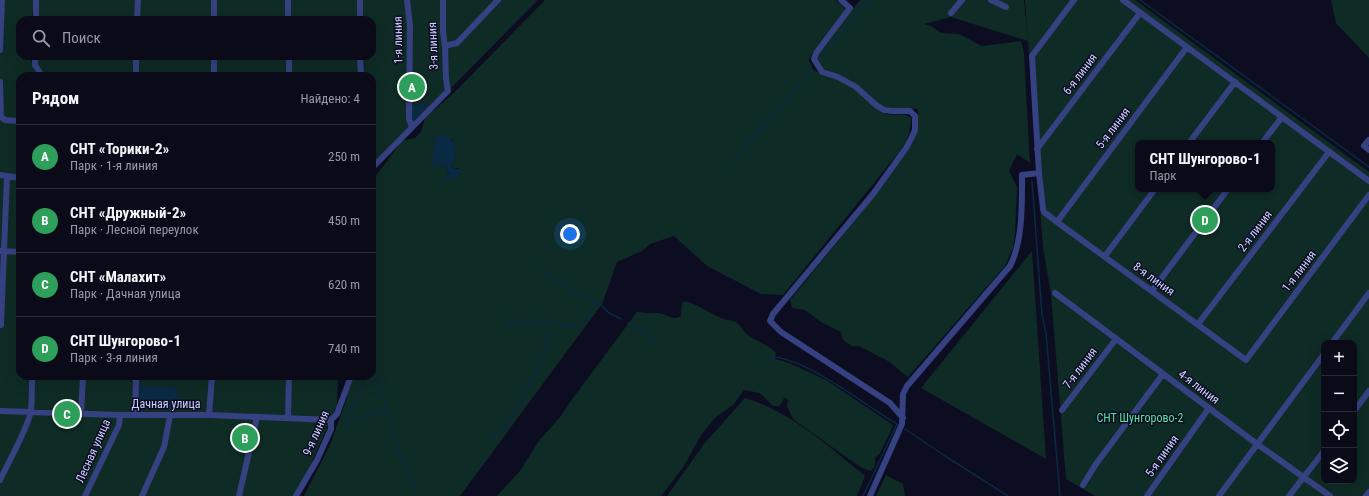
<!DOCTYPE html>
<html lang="ru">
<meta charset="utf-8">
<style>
body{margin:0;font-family:"Roboto Condensed",sans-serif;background:#131322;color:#f1f3f6}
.controls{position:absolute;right:12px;bottom:12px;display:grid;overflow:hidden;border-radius:8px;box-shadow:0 4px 16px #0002}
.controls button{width:36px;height:36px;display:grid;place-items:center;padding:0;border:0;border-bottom:1px solid #2a2b38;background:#0a0a19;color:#f1f3f6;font:20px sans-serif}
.you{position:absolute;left:570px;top:234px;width:14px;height:14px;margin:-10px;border:3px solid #fff;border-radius:50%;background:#1a73e8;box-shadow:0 0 0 6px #1a73e833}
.badge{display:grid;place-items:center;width:26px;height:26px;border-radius:50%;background:#00f7e3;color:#fff;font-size:13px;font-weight:700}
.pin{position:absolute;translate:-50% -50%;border:2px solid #fff;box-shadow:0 1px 4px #0006}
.popup{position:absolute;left:1135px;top:140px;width:140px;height:52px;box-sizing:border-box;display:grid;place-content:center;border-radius:8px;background:#0a0a19;filter:drop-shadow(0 1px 3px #0005);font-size:13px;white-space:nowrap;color:#999aa2}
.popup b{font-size:15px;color:#f1f3f6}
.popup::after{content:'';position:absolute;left:50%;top:100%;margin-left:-8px;border:8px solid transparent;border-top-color:#0a0a19}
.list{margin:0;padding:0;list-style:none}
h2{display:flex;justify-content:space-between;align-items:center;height:52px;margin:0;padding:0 16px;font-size:17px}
h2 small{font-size:13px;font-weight:400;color:#999aa2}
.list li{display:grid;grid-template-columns:26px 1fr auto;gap:12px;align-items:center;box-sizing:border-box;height:64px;padding:0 16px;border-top:1px solid #2a2b38}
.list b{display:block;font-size:15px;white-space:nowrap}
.list p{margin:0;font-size:13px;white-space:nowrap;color:#999aa2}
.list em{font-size:13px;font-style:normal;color:#999aa2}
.icon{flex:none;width:22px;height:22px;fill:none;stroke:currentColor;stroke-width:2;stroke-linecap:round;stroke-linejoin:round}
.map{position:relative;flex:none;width:1369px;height:496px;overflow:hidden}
.search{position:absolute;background:#0a0a19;box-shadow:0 4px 16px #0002;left:16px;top:16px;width:360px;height:44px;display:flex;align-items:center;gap:10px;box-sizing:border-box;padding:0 14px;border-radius:12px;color:#999aa2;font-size:15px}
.panel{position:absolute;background:#0a0a19;box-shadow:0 4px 16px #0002;left:16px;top:72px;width:360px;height:308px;border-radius:12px}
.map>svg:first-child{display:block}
.green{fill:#0f2b25;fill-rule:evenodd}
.water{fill:#0a2942}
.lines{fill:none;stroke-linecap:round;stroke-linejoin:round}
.stream{stroke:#0a2942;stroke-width:1.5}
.street{stroke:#364181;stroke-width:6}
.labels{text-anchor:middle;stroke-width:3;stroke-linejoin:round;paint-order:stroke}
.street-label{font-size:12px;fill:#ccd0ff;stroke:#0d0d21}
.park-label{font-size:12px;fill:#56e1a5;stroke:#0d0d21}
</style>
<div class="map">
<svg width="1369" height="496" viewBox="0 0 1369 496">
<rect width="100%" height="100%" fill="#0d0d21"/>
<path class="green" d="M0,0H34L32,20H20V56H31V61L35,65V56H372V20H36V0H538L372,168V76H20V376H128V378L133,383V413L136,381L132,376H338L337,405L307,473L293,496H142L162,447L140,496H0Z
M545,0H836L846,10L812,53L809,60L813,70C827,76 843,79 856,89C865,96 872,106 882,112C891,118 903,111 911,118C911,141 900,150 887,167L783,295L761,294L707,266L674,236L650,244L642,251L617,262L602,304L460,496H304L330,445L347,398L349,376H372V181L402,141L415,138L421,132L425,118L456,91ZM452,138C457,149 455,156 451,166L455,169L458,168L460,173L454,179L445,178L449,174L445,166L440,164Z
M860,0H1024L1028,41L951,17L924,24L931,26L941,33L959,34L982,46L1021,41L1024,53L1030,163L1017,154L1009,171L1017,187L1015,233L1013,248L1005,266L908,377L888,361L859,346H852L843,340L841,332L821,322L805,310L792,308L790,300L874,197L913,142L918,123V109L884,108L870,98L823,71L815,59L817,54L848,13L853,9Z
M1025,0H1135L1369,172V496H1095L1066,479L1051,294L1043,247ZM1138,143H1272V189H1138ZM1324,343H1354V481H1324Z
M1331,0H1369V58L1336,23Z
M1032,251L1046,459L921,388Z
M684,301C696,303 711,314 723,319C728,320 733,320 737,323C742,327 745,334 750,337C760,342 768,345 776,353L775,359L789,363L826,380L893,425L890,433L880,453L875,458V466L871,471L860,467L793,419L787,406L788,400L784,397L783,402L779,406H773L760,393L744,390L733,405L716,417L701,435L684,466L661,496H497L520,471L538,442L561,416L570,402L637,312C644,313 650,313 657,313C666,313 672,322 681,316L682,303Z
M745,398C788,410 831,448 865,476L857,496H667L704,444Z
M886,475L903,484L905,496H876Z"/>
<path class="water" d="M423,103L428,106L415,120H412V106Z
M444,135C458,137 458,157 451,166L455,169H460L461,172L454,179L446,180L445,178L449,174L445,166L440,164L436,166H432L435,139L438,136Z
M1252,225L1261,231L1255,241L1246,234Z
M141,385L177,388L178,396L175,411L139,408L137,405L138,387Z"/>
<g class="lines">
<path class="stream" d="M1140,0L1369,167
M818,60L869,0
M733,163L810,71
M1032,181L1042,315L1046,333L1060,496
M541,270L594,302L600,304L609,313L621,319
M503,319L512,322L539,320L578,327L589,318L594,302
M628,323L655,339
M763,358C798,349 867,408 899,425
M372,369L384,397L398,450L404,465L408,470L412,480L415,490
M366,376L345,423L382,411L387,407
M905,429L945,456L1008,496
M491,434L500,435L514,413L538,369L544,355L549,323
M863,496L897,424"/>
<path class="street" d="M288,0V20
M360,0V20
M407,0L410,26L409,119L412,127
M841,0L850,8L816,53L814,59L822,72L838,77L856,87L876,105L884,110L892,111H910L915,116V130L911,139L906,148L873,194L773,314L770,321L781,332L890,403L903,418
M991,0L1006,7
M1074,0L1032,56L1039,173L1043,209L1044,212L1057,222L1246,360L1369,195
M1123,0L1369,181
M951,13L962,0
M36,20V0
M137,20L138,0
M214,20V0
M445,46L457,43L498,0
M0,50L2,0
M35,56V65L42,76
M289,56V76
M360,56L361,76
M136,76V56
M214,76V56
M0,82L1,117L5,120L20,121
M1369,140L1364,146L1369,150
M1189,143L1235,82
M1262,143L1282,117
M1037,149L1140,13
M372,168L448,91L446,79L445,46L443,32V0
M0,175L20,178
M1057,222L1187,47
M0,251L20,252
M1105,256L1155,189
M1152,291L1228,189
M1055,293L1257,444L1330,496
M1198,324L1329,152
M1,325L7,176
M1332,343L1369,293
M132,376L136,381L135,415
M1062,410L1116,339
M0,411L120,415H209L331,420
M1354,411L1369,391
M81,413L83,376
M209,415L212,376
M288,418L289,376
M0,480C9,461 27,430 31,411C32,399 32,387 32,376
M1083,485L1096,464L1163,374
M85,496L119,425L120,415
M142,496L164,447L170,416
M239,496L257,417
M296,496L317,460L331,429V420L337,414L351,376
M870,496L902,424L903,394L907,386L1010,266C1023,241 1022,203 1022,175L1039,173
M1147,496L1209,408
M1219,496L1324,354
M1289,496L1324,451
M1366,496L1369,492"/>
</g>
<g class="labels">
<g class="street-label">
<text transform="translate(398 40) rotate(-91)" y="4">1-я линия</text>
<text transform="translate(433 46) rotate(-92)" y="4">3-я линия</text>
<text transform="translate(1080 74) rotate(-53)" y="4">6-я линия</text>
<text transform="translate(1113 128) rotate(-53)" y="4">5-я линия</text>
<text transform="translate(1255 231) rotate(-53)" y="4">2-я линия</text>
<text transform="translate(1299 271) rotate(-53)" y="4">1-я линия</text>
<text transform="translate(1154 279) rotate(36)" y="4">8-я линия</text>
<text transform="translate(1080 368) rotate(-53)" y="4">7-я линия</text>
<text transform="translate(1199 387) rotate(37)" y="4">4-я линия</text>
<text x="166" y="408">Дачная улица</text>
<text transform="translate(316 433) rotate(-66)" y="4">9-я линия</text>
<text transform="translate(93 451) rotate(-66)" y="4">Лесная улица</text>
<text transform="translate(1162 456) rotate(-55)" y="4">5-я линия</text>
</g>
<g class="park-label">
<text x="1140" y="422">СНТ Шунгорово-2</text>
</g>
</g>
</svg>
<div class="controls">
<button>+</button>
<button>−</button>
<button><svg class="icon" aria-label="locate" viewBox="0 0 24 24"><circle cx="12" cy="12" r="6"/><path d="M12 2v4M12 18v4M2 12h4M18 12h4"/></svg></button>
<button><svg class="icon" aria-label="layers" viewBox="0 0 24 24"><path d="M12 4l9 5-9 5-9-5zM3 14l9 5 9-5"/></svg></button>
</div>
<div class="you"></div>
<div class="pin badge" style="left:412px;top:87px;background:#2e9e5b">A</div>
<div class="pin badge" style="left:245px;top:438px;background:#2e9e5b">B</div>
<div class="pin badge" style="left:67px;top:414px;background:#2e9e5b">C</div>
<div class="pin badge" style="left:1205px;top:220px;background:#2e9e5b">D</div>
<div class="popup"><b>СНТ Шунгорово-1</b>Парк</div>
<div class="search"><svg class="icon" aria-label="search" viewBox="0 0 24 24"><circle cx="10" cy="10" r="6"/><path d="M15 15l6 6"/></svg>Поиск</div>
<section class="panel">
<h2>Рядом<small>Найдено: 4</small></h2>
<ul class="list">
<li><span class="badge" style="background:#2e9e5b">A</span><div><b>СНТ «Торики-2»</b><p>Парк · 1-я линия</p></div><em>250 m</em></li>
<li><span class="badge" style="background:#2e9e5b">B</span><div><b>СНТ «Дружный-2»</b><p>Парк · Лесной переулок</p></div><em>450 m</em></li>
<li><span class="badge" style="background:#2e9e5b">C</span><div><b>СНТ «Малахит»</b><p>Парк · Дачная улица</p></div><em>620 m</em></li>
<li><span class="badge" style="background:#2e9e5b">D</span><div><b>СНТ Шунгорово-1</b><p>Парк · 3-я линия</p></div><em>740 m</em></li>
</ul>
</section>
</div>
